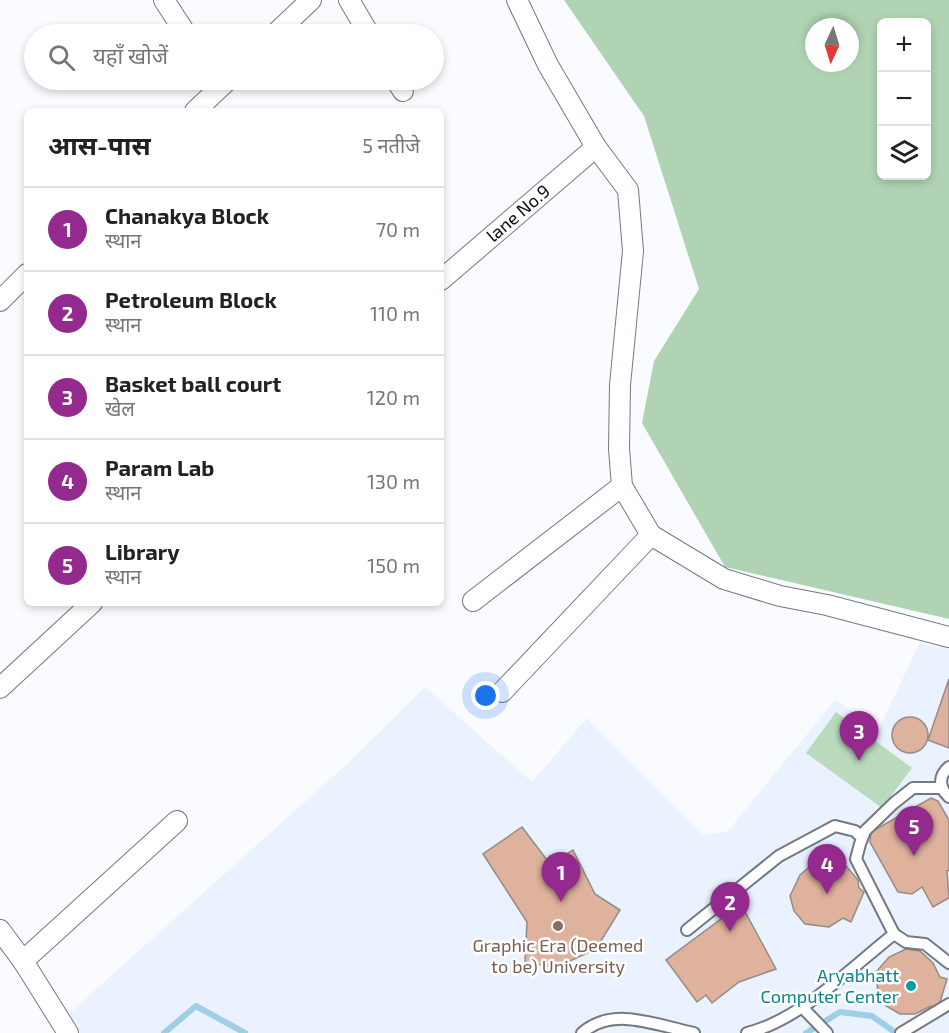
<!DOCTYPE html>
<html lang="hi">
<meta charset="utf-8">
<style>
body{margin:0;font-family:"Exo 2","Noto Sans Devanagari",sans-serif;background:#f6f6f6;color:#222}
.controls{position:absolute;right:18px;top:18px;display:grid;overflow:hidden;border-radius:9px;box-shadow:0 3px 9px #0003}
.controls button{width:54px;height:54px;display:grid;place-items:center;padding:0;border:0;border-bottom:2px solid #e0e0e0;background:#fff;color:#222;font:30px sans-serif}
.compass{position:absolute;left:805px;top:18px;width:54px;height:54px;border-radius:50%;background:#fff;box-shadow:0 3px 9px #0003;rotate:184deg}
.you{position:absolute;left:486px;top:696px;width:21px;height:21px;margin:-15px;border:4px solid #fff;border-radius:50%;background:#1a73e8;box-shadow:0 0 0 9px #1a73e833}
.badge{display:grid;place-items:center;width:39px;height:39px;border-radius:50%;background:#942a8d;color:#fff;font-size:20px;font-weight:700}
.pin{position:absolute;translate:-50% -50px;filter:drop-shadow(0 2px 3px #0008)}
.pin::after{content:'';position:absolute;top:32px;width:21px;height:18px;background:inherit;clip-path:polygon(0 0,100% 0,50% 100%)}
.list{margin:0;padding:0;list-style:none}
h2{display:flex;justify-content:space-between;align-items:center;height:78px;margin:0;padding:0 24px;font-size:26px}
h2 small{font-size:20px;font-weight:400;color:#767676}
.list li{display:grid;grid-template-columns:39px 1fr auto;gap:18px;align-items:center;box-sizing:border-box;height:84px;padding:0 24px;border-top:2px solid #e0e0e0}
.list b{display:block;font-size:22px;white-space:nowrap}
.list p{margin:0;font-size:20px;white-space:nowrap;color:#767676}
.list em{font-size:20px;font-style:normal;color:#767676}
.icon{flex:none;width:33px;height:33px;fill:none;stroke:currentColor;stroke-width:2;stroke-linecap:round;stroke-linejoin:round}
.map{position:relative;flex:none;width:949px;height:1033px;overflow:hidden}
.search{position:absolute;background:#fff;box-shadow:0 3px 9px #0003;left:24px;top:24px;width:420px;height:66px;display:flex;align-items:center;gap:15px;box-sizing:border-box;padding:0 21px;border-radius:33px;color:#767676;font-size:22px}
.panel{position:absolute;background:#fff;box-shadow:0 3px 9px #0003;left:24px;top:108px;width:420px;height:498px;border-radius:9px}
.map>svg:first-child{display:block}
.built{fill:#e9f2fe}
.green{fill:#b9dabc}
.forest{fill:#b0d4b3;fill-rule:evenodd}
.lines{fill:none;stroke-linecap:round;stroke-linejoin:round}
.stream{stroke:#9fcee6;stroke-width:6}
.building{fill:#deb29c;stroke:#948b86;stroke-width:1.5}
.lane-casing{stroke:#747981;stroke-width:14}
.street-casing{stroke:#747981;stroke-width:22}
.lane{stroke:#fff;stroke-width:10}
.street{stroke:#fff;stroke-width:20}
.education-dot{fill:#8d6e63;stroke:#fff;stroke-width:2}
.culture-dot{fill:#0f9aa8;stroke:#fff;stroke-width:2}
.labels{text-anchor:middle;stroke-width:5;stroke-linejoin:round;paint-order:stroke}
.street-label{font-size:18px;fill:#0b0d10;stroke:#fff}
.education-label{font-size:18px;fill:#785e54;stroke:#fff}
.culture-label{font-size:18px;fill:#0d838f;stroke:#fff;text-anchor:end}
</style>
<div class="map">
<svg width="949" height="1033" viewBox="0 0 949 1033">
<rect width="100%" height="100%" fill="#f9fbff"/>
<path class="built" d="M919,644L949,648V1033H77L65,1017L347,764L425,687L532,782L587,718L704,835L728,831L835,700L879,729Z"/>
<path class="green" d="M836,712L912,768L882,808L806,753Z"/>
<path class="forest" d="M564,0H949V619L725,567L642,423L654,361L699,289L644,116ZM882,22H926V176H882ZM814,27H850V63H814Z"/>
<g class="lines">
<path class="stream" d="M164,1033L196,1006L245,1033
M806,1033L840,1012L872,1016L896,1033"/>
</g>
<path class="building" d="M949,679V748L928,740Z
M892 735a18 18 0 1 1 36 0a18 18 0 1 1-36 0Z
M931,798L938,801L949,820V870L947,871L949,898L933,907L922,887L912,894L898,892L870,842L871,832Z
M522,827L550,864L573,850L595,894L620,910L596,949L555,968L525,962L527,922L483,854Z
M834,859L847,867L858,880L859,888L864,892L851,922L843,918L829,927L805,924L794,911L790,896L800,875L814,863Z
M741,904L776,969L739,982L712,1003L706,995L697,1002L666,960Z
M906,949L920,951L933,963L940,977L947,979L938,1009L931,1006L915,1014H900L886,1006L878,993L876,972L889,957Z"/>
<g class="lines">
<g class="lane-casing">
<path id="lane" d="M949,767C938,776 939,788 949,797
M942,788H913L894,803L865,831L860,844L856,859L894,934L906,942L925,944L949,963
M687,930L779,856L835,826L855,831L862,838
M802,1007L827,1033
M582,1033C614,1005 658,1026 694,1033
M747,1033C800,1020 851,968 894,934
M901,1033L949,1004"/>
</g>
<g class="street-casing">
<g id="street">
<path d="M164,0L186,34"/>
<path d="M349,0L369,34"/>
<path d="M517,0L548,65L596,147L628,190L633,251L620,385L619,449L622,486L651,535L724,579L780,596L827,605L949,637"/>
<path d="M275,34L311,0"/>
<path d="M396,80L403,91"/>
<path d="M195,111L228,80"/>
<path id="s1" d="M441,280L596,147"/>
<path d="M0,301L27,274"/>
<path d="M473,601L622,486"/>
<path d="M0,688L92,603"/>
<path d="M502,692L651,535"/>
<path d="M0,930L23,961L68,1033"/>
<path d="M23,961L177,821"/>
</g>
</g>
<use href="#lane" class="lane"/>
<use href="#street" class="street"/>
</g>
<circle class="education-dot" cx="558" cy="926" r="6"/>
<circle class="culture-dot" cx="911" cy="986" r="6"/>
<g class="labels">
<g class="street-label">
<text dy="6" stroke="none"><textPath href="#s1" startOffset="102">lane No.9</textPath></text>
</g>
<g class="education-label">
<text x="558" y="952">Graphic Era (Deemed<tspan x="558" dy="21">to be) University</tspan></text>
</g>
<g class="culture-label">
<text x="899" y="982">Aryabhatt<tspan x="899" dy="21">Computer Center</tspan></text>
</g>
</g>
</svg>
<div class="controls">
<button>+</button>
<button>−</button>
<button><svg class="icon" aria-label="layers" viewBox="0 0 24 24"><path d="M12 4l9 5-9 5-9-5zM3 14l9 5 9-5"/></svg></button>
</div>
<svg class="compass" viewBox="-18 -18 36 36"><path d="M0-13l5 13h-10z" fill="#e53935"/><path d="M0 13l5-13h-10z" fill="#767676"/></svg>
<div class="you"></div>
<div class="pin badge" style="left:561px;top:902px">1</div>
<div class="pin badge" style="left:730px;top:932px">2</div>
<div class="pin badge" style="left:859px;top:761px">3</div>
<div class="pin badge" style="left:827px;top:894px">4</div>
<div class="pin badge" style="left:914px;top:856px">5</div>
<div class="search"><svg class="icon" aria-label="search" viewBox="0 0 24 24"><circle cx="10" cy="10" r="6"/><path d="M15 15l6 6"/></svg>यहाँ खोजें</div>
<section class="panel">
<h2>आस-पास<small>5 नतीजे</small></h2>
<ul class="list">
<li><span class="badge">1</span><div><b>Chanakya Block</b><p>स्थान</p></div><em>70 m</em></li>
<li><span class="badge">2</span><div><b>Petroleum Block</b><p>स्थान</p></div><em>110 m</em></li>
<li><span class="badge">3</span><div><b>Basket ball court</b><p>खेल</p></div><em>120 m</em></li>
<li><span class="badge">4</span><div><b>Param Lab</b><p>स्थान</p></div><em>130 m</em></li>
<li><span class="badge">5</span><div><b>Library</b><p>स्थान</p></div><em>150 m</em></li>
</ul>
</section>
</div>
